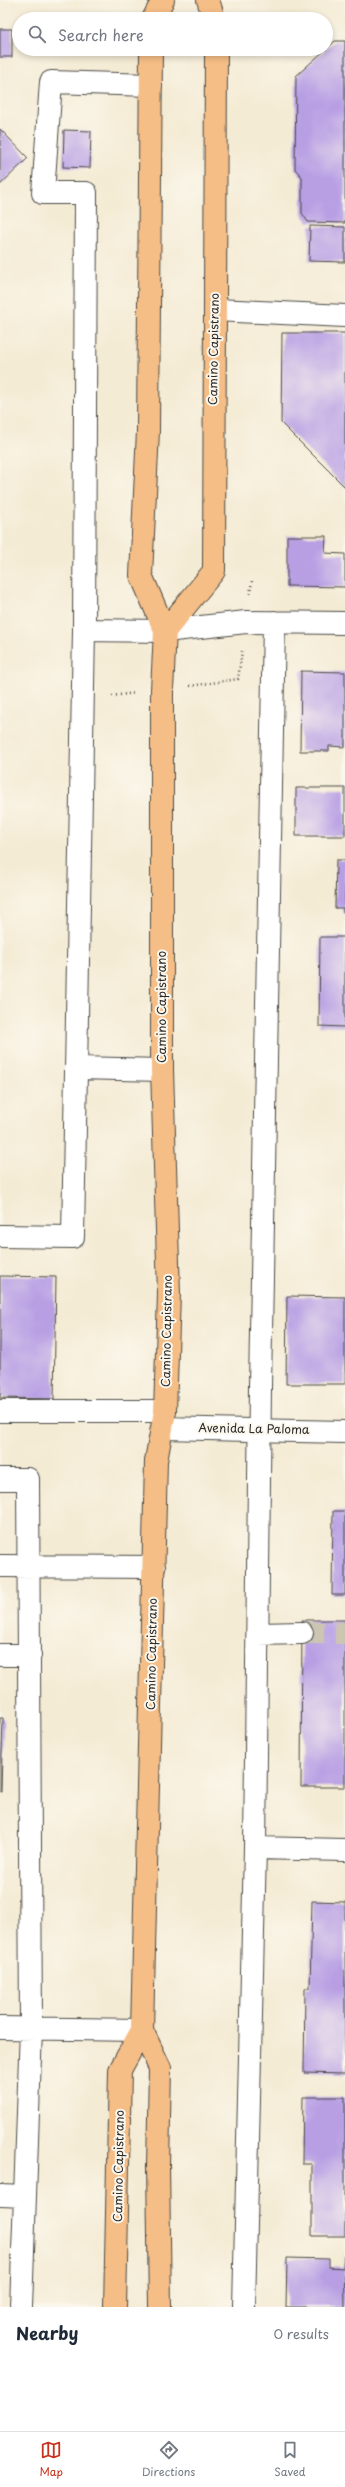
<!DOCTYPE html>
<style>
body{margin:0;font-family:"Playpen Sans",sans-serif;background:#f6f6f7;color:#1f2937}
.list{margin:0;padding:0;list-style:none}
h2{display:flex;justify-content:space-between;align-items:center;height:52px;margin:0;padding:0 16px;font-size:17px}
h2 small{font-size:13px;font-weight:400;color:#747a83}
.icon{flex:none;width:22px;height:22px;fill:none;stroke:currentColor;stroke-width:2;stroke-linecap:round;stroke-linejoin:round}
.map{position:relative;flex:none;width:345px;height:2307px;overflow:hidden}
.search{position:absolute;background:#fff;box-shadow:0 2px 6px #0003;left:12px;right:12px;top:12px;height:44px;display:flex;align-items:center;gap:10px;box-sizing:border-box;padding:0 14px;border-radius:22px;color:#747a83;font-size:15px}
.sheet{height:124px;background:#fff}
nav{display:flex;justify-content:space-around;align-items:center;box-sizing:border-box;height:56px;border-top:1px solid #e0e1e3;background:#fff;font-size:11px;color:#747a83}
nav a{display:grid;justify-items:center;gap:2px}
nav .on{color:#c8321e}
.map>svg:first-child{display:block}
.building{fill:#b89fe4}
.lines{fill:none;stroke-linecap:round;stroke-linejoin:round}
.minor-tunnel{stroke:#ccc5b2;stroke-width:22;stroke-dasharray:22 11;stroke-linecap:butt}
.minor-casing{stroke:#494844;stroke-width:24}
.major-casing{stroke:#494844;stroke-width:24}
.path{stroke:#494844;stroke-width:2.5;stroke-dasharray:1 3;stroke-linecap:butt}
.minor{stroke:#fff;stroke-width:22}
.major{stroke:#f6be87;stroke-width:22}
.labels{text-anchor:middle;stroke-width:4;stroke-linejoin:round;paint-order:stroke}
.street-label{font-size:12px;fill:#2b2b2b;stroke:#fbf7ec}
</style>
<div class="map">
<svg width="345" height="2307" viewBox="0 0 345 2307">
<rect width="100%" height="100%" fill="#fbf7ec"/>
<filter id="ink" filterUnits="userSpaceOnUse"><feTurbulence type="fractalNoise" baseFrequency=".025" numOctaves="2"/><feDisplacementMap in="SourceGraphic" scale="8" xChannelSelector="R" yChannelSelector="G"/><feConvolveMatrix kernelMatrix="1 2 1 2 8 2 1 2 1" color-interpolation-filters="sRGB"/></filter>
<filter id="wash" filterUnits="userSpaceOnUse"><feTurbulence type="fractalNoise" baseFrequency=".012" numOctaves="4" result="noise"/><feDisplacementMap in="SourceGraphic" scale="16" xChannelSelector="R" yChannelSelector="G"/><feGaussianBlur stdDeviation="0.9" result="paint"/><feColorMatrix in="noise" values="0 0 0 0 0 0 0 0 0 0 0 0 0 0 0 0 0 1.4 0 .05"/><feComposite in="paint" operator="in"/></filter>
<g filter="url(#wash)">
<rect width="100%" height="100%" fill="#f4ebd4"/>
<g id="blocks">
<path class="building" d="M0,29H12V57H0Z
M335,41H345V223L308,222L302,213V177L295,169L296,76Z
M0,129L28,158L0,185Z
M64,130L91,131L90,168L63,167Z
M310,226L345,227V262L309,261Z
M282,333H345V487L281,423Z
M287,536H326L325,553L345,554V587L287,586Z
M301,671L345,672V747L329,746V751H300Z
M296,788H345V836H296Z
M336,860H345V913H343V908H335Z
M320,937H345V1027L319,1026Z
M0,1276L56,1277L54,1399L0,1398Z
M287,1296L345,1297V1384H286Z
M333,1511H345V1595H332Z
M302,1620H345V1787H301Z
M0,1718H3L1,1792H0Z
M312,1901L345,1902V2074L304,2073L305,1988H310Z
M303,2097H345V2236H312V2164H302Z
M344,2255L345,2307H286L287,2258L329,2259V2267L343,2268Z"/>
</g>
</g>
<g filter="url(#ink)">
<use href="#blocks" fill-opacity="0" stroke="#494844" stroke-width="1"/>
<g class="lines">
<path class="minor-tunnel" d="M302,1633H345"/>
<g class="minor-casing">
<path id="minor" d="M215,310L345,316
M84,630L165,631L246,622L345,623
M77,1068L162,1070
M0,1236L73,1237L84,630L86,193H43L51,82L151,85
M0,1411H165
M163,1428L345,1432
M0,1479H28L31,2029L21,2307
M0,1566L154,1567
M258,1634L302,1633
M0,1655H30
M255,1848L345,1850
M0,2028L142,2030
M0,2195L25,2196
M244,2307L255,1848L260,1387L274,622"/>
</g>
<g class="major-casing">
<path id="major" d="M208,0L214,19
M153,19L163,0
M151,49L148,431L141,575L165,631L162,690V1070L169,1294L165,1411L156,1461L142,2030L160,2068L158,2166L160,2307
M165,631L214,571L216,49
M115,2307L120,2070L142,2030"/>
</g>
<path class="path" d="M250,594L252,581
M190,686L238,679L242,651
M112,696L135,693"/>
<use href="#minor" class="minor"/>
<use href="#major" class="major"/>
</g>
</g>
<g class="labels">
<g class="street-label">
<text transform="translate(214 349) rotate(-89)" y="4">Camino Capistrano</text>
<text transform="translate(162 1007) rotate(-90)" y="4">Camino Capistrano</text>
<text transform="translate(167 1331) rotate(-89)" y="4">Camino Capistrano</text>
<text transform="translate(254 1429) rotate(1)" y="4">Avenida La Paloma</text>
<text transform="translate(152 1654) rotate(-89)" y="4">Camino Capistrano</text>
<text transform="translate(119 2166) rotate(-89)" y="4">Camino Capistrano</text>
</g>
</g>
</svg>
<div class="search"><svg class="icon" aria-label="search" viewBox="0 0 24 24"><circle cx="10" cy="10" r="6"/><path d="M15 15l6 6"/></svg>Search here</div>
</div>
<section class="sheet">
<h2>Nearby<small>0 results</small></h2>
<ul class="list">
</ul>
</section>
<nav>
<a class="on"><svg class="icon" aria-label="map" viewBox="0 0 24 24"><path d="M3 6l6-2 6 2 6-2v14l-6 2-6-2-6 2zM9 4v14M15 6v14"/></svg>Map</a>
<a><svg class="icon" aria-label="directions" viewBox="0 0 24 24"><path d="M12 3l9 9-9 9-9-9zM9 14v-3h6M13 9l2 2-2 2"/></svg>Directions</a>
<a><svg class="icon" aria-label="saved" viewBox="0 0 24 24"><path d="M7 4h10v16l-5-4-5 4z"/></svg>Saved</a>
</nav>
